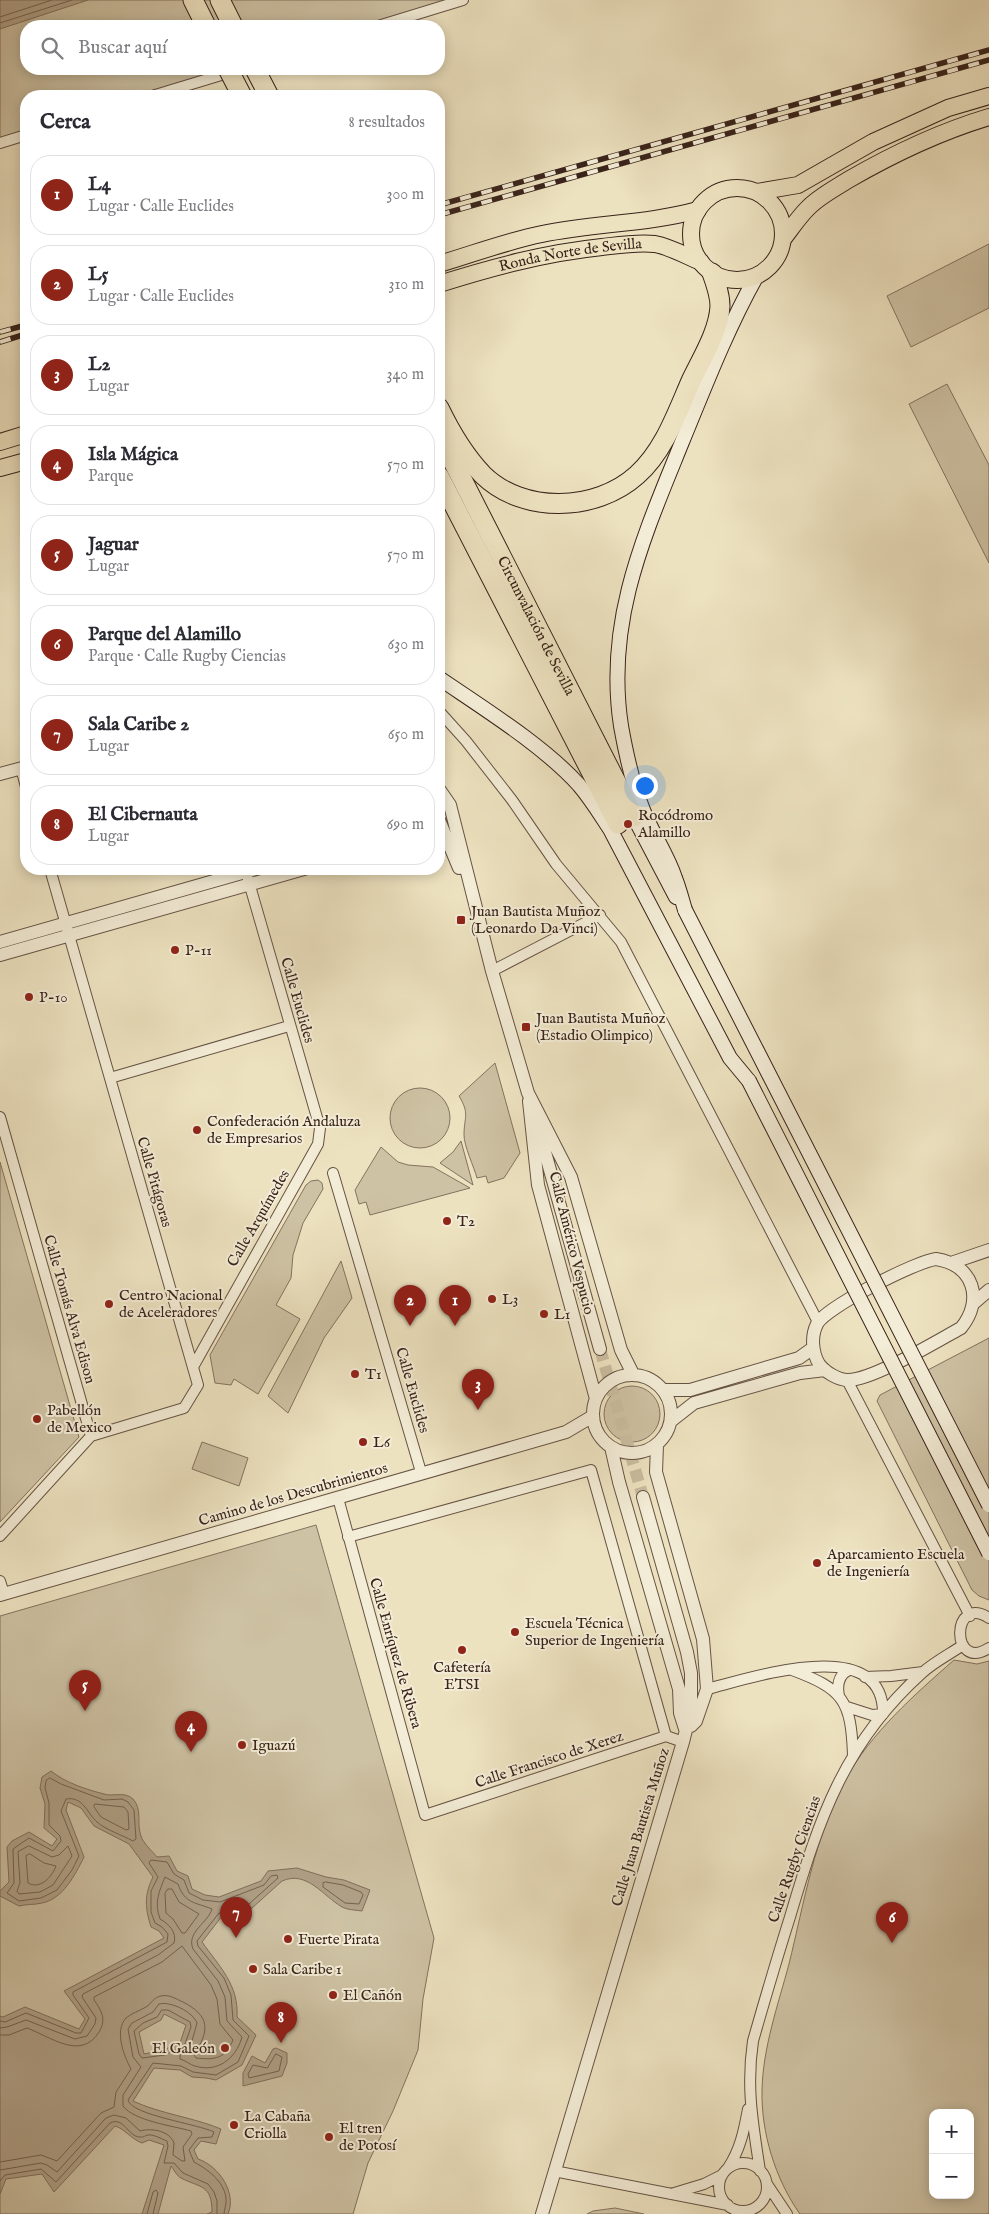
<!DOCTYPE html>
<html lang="es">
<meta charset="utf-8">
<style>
body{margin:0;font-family:"IM FELL English",serif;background:#f7f7f7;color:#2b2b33}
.controls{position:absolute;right:15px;bottom:15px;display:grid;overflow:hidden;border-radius:10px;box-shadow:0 2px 12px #0003}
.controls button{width:45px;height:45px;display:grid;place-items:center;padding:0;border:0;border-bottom:1px solid #e1e1e2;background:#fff;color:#2b2b33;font:25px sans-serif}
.you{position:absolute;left:644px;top:785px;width:18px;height:18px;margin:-12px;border:4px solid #fff;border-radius:50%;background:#1a73e8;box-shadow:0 0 0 8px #1a73e833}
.badge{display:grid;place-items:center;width:32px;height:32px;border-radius:50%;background:#8f2418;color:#fff;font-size:16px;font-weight:700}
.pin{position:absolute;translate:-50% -41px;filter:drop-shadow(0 1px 2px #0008)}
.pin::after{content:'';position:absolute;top:26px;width:18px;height:15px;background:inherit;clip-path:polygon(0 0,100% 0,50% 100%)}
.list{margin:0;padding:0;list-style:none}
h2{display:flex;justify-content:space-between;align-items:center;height:65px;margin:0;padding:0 20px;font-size:21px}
h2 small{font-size:16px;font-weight:400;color:#7c7c81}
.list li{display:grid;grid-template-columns:32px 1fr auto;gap:15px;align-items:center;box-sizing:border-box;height:80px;margin:0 10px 10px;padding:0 10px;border:1px solid #e1e1e2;border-radius:20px}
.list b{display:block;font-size:19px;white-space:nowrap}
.list p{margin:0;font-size:16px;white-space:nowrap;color:#7c7c81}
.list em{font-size:16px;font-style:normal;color:#7c7c81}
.icon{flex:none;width:28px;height:28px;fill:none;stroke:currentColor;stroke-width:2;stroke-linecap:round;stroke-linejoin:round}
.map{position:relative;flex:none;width:989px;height:2214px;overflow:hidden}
.search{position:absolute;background:#fff;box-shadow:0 2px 12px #0003;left:20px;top:20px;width:425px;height:55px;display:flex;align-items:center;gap:12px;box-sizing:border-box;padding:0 18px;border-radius:20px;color:#7c7c81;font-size:19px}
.panel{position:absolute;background:#fff;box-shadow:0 2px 12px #0003;left:20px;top:90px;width:425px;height:785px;border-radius:20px}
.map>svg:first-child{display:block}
.green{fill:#cec2a4;stroke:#84725f;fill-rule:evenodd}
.water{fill:#b0a188;stroke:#806f5c;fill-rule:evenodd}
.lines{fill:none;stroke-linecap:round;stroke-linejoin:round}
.shore{stroke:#746251;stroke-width:1}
.tertiary-tunnel{stroke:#c9bc9f;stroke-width:12;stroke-dasharray:12 6;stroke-linecap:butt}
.minor-casing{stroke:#665344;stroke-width:12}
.tertiary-casing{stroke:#665344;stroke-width:14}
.secondary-casing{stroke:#39231a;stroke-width:16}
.primary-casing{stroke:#39231a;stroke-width:18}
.trunk-casing{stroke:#39231a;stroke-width:18}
.motorway-casing{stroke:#39231a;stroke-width:21}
.minor{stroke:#f3ecd6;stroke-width:10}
.tertiary{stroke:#f3ecd6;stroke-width:12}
.secondary{stroke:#f3ecd6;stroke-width:14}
.primary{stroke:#ede2c0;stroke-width:16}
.trunk{stroke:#ede2c0;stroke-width:16}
.motorway{stroke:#ede2c0;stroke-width:19}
.rail-casing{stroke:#39231a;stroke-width:5.5}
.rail{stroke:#f3ecd6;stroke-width:4;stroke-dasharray:11;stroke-linecap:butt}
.secondary-bridge-casing{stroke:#39231a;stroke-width:16;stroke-linecap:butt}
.motorway-bridge-casing{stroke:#39231a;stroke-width:21;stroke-linecap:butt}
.secondary-bridge{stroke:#f3ecd6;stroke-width:14}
.motorway-bridge{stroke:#ede2c0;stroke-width:19}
.poi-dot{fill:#8f2418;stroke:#f3ecd6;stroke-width:2}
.labels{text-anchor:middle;stroke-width:4;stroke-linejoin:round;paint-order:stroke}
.street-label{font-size:15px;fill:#39231a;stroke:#f3ecd6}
.poi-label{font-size:15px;fill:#39231a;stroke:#f3ecd6;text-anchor:start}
</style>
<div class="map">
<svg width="989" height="2214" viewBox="0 0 989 2214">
<rect width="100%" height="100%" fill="#ede2c0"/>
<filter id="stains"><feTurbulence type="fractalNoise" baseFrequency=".004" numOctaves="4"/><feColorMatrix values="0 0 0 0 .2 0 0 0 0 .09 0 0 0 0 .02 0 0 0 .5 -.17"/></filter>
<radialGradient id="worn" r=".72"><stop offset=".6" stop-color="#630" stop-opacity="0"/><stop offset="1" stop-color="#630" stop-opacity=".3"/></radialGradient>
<path class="green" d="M84,0H446L367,26H26V69H239L151,96H26V134L0,142V25Z
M989,244V308L911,347L887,296Z
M947,384L989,465V563L909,404Z
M495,1063L520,1153L504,1178L488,1183L486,1176L477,1178C474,1167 464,1146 464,1135C464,1117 470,1114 459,1096Z
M390 1118a30 30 0 1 1 60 0a30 30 0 1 1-60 0Z
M461,1141L473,1185L440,1163L453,1152Z
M381,1147L398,1162L408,1165L433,1167L470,1188L370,1215L366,1202L359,1204L355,1190Z
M0,1162L79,1437L0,1522Z
M318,1180L322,1183L323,1189L303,1223L293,1255L291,1278L276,1305L300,1319L258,1394L234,1379L231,1385L215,1383L210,1355L306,1185L311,1181Z
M341,1261L352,1298L324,1338L288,1413L268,1396Z
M989,1338V1600L979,1596L972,1590L877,1401L880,1395Z
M604 1414a28 28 0 1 1 56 0a28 28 0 1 1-56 0Z
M202,1442L248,1458L239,1486L192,1469Z
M316,1525L434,1938L423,1999L418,2050L393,2111L368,2163L353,2214H0V1616Z
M954,1660L977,1664L989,1661V2214H800C775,2179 761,2132 762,2090C763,2047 778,2005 789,1964C804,1903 815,1836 845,1780C871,1733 914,1695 954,1660ZM933,2113H970V2195H933Z
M615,2208L644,2214H587L593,2211Z"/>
<path class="water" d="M0,0H88L0,29Z
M51,1771C66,1783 85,1789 104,1794C113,1797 125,1791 133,1799C143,1810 136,1823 141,1836C143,1843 152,1851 157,1857L169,1856L177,1871L188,1876L192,1889L205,1895L219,1897L261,1881L268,1871L297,1868L326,1877L344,1880L370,1890L362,1911C356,1910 347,1910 342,1907C323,1896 307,1870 282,1881L241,1918L222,1916L202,1942C219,1966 239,1985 237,2017L256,2035L242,2065L216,2080L206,2078L192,2077L180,2070L154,2068L133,2101C161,2114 192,2117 221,2129L216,2144L201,2141L194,2150L198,2159C219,2166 237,2193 228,2214H207L212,2212C212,2184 200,2188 181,2178C177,2176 174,2170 171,2166L158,2214H142L164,2145L149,2140L142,2143C131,2139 125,2129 115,2126L54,2192L42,2174L6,2179L0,2194V2016L3,2017L25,2007L79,2029L85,2019L64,1991L164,1938L159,1931L151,1927C145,1908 144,1895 153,1877L129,1844L94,1826L81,1808L68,1802L66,1810L84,1857C75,1875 63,1899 42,1903C34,1905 27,1904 19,1906L0,1896V1891L9,1882L7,1847L12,1841L29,1832L52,1846L57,1839L44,1828L45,1804L40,1788L42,1777ZM164,2014L186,2025L180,2043L163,2050L144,2054L139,2032L161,2020Z
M276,2048L287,2053V2063L282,2076L243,2086V2073L252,2056L265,2063L273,2049Z"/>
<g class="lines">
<path class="shore" d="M0,17L52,0
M0,23L72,0
M50,1778L61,1784L104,1800L122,1799L128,1802L134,1810L136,1839L133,1841C122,1835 106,1830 97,1822C87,1813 83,1796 66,1799L61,1811L79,1856L72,1870L57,1890L41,1898L19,1901L7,1893L14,1883L13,1849L29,1838L53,1851L61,1841L60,1836L49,1825V1803L45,1788L46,1781Z
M95,1804L124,1807L128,1812L129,1829L126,1830L101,1817L94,1807Z
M29,1846L52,1857L59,1855L68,1846L72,1856L53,1885L40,1892L19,1894L17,1891L20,1883L18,1852Z
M30,1854L44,1863L56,1866C52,1877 40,1890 28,1883L26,1856Z
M326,1882L343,1885L361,1892L363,1895L359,1904L345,1903L323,1887V1883Z
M168,1889H172L179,1902L199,1914L185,1933H182L173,1919L166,1913L165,1894Z
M162,2010H168L190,2022L191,2027L185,2044L165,2055L142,2058L139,2054L134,2031L143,2023L157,2017Z
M0,2021L5,2022L26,2013L76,2033H81L89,2018L73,1995V1992L167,1942L168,1934L162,1927L155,1923L151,1912V1891L158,1877L149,1863L151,1860L167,1862L174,1874L184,1880L189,1893L203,1900L220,1902L264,1885L271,1876L277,1875L278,1878L240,1912L219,1913L197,1941L198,1946L224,1978L231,1995L233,2020L249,2036L238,2062L216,2075L193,2072L181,2066L153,2063L128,2100C131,2115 198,2124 214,2132L212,2137L198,2138L189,2150L194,2162C207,2169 224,2181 226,2198C227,2204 224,2209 224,2214
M0,2028L7,2027L26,2020L75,2039L87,2036L95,2024L96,2018L82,1997L83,1994L158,1955L174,1943C177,1932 169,1924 160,1919C154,1902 159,1892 165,1877L178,1884C185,1904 195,1902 212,1909C208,1923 186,1932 193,1949L218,1981L225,1997L227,2021L242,2037C236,2059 217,2073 195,2066C190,2065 185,2060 180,2059V2055L190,2048L197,2023C193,2012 171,2001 159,2004L153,2012L132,2023L128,2029L133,2057L141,2067L123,2095V2106C134,2121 174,2126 191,2131L192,2134L183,2147L185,2161H182L173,2155L174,2143C169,2130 151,2128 140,2131L126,2118L114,2115L106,2118L57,2172L47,2165L41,2163L0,2170
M0,2035H9L27,2028C51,2037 81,2061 99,2032C107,2019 101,2010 94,2000V1997L162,1962L182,1946L211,1985L217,1999L220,2024L233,2040C225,2059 215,2060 196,2058L194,2055C210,2030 210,2016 183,2002C176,1999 169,1994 161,1996C154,1997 152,2003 146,2007C139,2011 132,2013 126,2018C114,2031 124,2056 131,2069L116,2092L114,2107L101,2113L57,2161L41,2155L0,2162
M276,2054L282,2057L279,2071L249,2078L248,2074L253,2065L267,2068Z
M0,2181L5,2175L41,2169L56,2182L110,2123C124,2116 128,2137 140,2137C144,2138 145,2135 148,2135C153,2134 162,2139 167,2141L168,2146L164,2163H174L183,2173L208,2184L214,2192L217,2201V2214
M147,2214L153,2192L156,2190L158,2193L153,2214"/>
<path class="tertiary-tunnel" d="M600,1349L643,1497"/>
<g class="minor-casing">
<path id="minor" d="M378,26L463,0
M152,96L241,69
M0,143L26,135
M439,711L466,741L512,800L556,864L621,942L818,1322
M21,768L26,787
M50,869L198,1385L184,1408L91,1436
M492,971L600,915
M110,1078L289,1026
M0,1117L91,1436
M333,1173L421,1472
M193,1367L318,1144L320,1128L248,879
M847,1380L970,1616
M338,1498L425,1815L666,1736L683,1742
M0,1536L91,1436
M348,1537L591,1470L666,1736
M0,1581L4,1594
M989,1618C951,1593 950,1673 989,1648
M792,1670C843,1689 851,1700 853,1755
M865,1677L891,1676L923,1672
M707,1689C749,1679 884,1632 883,1714L872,1715L847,1707
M839,1696C837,1686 838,1675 849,1670
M719 2187a24 24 0 1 1 48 0a24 24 0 1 1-48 0Z
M728,2168C740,2150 744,2131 748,2109
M554,2171L728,2205
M760,2171C753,2124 746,2088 753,2041C765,1999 777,1958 790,1917C819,1819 844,1743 922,1673C934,1662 950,1654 963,1645
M767,2184L787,2214
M671,2194L704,2184L722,2175"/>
</g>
<g class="tertiary-casing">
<path id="tertiary" d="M0,774L26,767
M439,789L450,805L492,971L528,1093L571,1177L621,1350L633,1374
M439,820L459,868
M0,942L256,869
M0,955L304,869
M529,1101L538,1185L596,1399
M538,1127L600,1349
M936,1259C974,1265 984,1300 961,1328C937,1341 873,1380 848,1380C838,1380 825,1372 819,1364C812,1352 811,1336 817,1324C826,1307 917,1261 936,1259Z
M951,1263L989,1250
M974,1303L989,1290
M593 1414a39 39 0 1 1 78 0a39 39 0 1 1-78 0Z
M664,1390H690L799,1358L813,1348
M671,1421L694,1403L800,1373L825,1370
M657,1445L656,1472L703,1639L707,1689L696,1721L691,1726
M611,1447L619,1482L679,1689L680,1713L685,1729
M0,1595L566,1432L593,1416
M542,2214L683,1742L691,1710V1673L687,1652L643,1497"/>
</g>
<g class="secondary-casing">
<path id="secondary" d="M439,678C483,708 544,746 579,785C591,799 600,814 610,829L730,1058L749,1081
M634,817L676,897
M685,910C682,900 679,888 675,878C667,854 652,833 643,810C632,783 626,754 621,726C605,621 644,536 682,442C705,386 727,329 756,277"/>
</g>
<g class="primary-casing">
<path id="primary" d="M0,442L26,434
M0,468L26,461"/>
</g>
<g class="trunk-casing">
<g id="trunk">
<circle cx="737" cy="234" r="46"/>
<path d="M757,192L798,185L873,142L948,108L989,96"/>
<path d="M783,239C791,229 798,218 807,209C818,197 834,189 848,180C893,154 939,132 989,117"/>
<path d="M439,264C473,254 507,241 542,234C594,223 647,224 698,210"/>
<path id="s1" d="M439,284C493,267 545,253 602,247C619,245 637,242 655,244C671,247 686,256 701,262"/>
</g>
</g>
<g class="motorway-casing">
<g id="motorway">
<path d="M193,0L206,26"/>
<path d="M220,0L233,26"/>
<path d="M255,69L269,96"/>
<path d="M439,408C450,431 465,456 483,475C523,514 596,512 637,475C664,451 677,413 691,381C702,358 719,331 720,306C720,295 716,284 712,273"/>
<path id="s2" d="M439,434L634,817"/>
<path d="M439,476L618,824"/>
</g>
</g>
<use href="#minor" class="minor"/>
<use href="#tertiary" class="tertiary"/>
<use href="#secondary" class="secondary"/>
<use href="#primary" class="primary"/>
<use href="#trunk" class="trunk"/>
<use href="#motorway" class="motorway"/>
<g class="rail-casing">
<path id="rail" d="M439,205L989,50
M439,215L989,60
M0,332L26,325
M0,342L26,334"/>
</g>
<use href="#rail" class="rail"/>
<g class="secondary-bridge-casing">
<path id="secondary-bridge" d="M685,910L989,1505
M749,1081L989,1553"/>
</g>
<g class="motorway-bridge-casing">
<path id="motorway-bridge" d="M228,69L242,96"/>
</g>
<use href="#secondary-bridge" class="secondary-bridge"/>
<use href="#motorway-bridge" class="motorway-bridge"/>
</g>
<g class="poi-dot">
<circle cx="628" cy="824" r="5"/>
<rect x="456" y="915" width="10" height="10" rx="2.5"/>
<circle cx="175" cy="950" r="5"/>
<circle cx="29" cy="997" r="5"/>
<rect x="521" y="1022" width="10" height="10" rx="2.5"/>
<circle cx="197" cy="1130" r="5"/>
<circle cx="447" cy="1221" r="5"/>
<circle cx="492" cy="1299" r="5"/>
<circle cx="109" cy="1304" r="5"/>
<circle cx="544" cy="1314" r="5"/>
<circle cx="355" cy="1374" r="5"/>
<circle cx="37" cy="1419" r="5"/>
<circle cx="363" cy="1442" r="5"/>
<circle cx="817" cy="1563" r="5"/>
<circle cx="515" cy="1632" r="5"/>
<circle cx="462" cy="1650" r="5"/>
<circle cx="242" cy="1745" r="5"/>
<circle cx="288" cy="1939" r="5"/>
<circle cx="253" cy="1969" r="5"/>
<circle cx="333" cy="1995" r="5"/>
<circle cx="225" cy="2048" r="5"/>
<circle cx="234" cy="2125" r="5"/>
<circle cx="329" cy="2137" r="5"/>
</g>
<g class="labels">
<g class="street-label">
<text dy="5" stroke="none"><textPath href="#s1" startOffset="135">Ronda Norte de Sevilla</textPath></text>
<text dy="5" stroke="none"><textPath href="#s2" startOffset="215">Circunvalación de Sevilla</textPath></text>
<text transform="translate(298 1000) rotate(74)" y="5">Calle Euclides</text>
<text transform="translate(155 1182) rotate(74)" y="5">Calle Pitágoras</text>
<text transform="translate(258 1218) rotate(-60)" y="5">Calle Arquímedes</text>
<text transform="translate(572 1243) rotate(76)" y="5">Calle Américo Vespucio</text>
<text transform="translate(70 1309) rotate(74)" y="5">Calle Tomás Alva Edison</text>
<text transform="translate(413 1390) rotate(74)" y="5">Calle Euclides</text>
<text transform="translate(293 1494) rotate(-16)" y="5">Camino de los Descubrimientos</text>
<text transform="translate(396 1653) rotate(74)" y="5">Calle Enríquez de Ribera</text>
<text transform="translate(549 1759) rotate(-18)" y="5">Calle Francisco de Xerez</text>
<text transform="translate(640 1827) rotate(-73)" y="5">Calle Juan Bautista Muñoz</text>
<text transform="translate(794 1859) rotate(-71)" y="5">Calle Rugby Ciencias</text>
</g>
<g class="poi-label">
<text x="638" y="820">Rocódromo<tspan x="638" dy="17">Alamillo</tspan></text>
<text x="471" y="916">Juan Bautista Muñoz<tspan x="471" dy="17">(Leonardo Da Vinci)</tspan></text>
<text x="185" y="955">P-11</text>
<text x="39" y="1002">P-10</text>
<text x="536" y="1023">Juan Bautista Muñoz<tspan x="536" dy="17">(Estadio Olimpico)</tspan></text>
<text x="207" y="1126">Confederación Andaluza<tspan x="207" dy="17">de Empresarios</tspan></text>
<text x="457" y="1226">T2</text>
<text x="119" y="1300">Centro Nacional<tspan x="119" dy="17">de Aceleradores</tspan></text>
<text x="502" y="1304">L3</text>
<text x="554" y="1319">L1</text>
<text x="365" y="1379">T1</text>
<text x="47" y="1415">Pabellón<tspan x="47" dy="17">de Mexico</tspan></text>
<text x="373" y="1447">L6</text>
<text x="827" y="1559">Aparcamiento Escuela<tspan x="827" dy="17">de Ingeniería</tspan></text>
<text x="525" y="1628">Escuela Técnica<tspan x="525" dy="17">Superior de Ingeniería</tspan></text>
<text x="462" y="1672" text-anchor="middle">Cafetería<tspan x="462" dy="17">ETSI</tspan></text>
<text x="252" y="1750">Iguazú</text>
<text x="298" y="1944">Fuerte Pirata</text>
<text x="263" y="1974">Sala Caribe 1</text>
<text x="343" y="2000">El Cañón</text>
<text x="215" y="2053" text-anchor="end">El Galeón</text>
<text x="244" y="2121">La Cabaña<tspan x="244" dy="17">Criolla</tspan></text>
<text x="339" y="2133">El tren<tspan x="339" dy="17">de Potosí</tspan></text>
</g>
</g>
<rect width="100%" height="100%" filter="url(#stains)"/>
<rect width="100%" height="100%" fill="url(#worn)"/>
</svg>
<div class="controls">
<button>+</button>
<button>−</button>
</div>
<div class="you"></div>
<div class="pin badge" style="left:455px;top:1326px">1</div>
<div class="pin badge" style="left:410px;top:1326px">2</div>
<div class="pin badge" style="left:478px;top:1410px">3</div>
<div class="pin badge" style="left:191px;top:1752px">4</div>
<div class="pin badge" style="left:85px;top:1711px">5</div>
<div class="pin badge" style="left:892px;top:1943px">6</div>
<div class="pin badge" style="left:236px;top:1938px">7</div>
<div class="pin badge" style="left:281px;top:2043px">8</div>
<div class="search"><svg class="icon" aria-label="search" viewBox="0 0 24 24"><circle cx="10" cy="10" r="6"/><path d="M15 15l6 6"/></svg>Buscar aquí</div>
<section class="panel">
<h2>Cerca<small>8 resultados</small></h2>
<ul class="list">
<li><span class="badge">1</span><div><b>L4</b><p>Lugar · Calle Euclides</p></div><em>300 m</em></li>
<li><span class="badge">2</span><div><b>L5</b><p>Lugar · Calle Euclides</p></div><em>310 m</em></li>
<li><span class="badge">3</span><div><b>L2</b><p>Lugar</p></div><em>340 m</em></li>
<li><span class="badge">4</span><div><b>Isla Mágica</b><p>Parque</p></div><em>570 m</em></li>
<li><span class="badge">5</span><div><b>Jaguar</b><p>Lugar</p></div><em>570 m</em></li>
<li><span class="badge">6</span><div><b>Parque del Alamillo</b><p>Parque · Calle Rugby Ciencias</p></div><em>630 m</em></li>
<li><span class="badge">7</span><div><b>Sala Caribe 2</b><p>Lugar</p></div><em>650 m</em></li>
<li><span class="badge">8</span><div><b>El Cibernauta</b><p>Lugar</p></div><em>690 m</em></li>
</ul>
</section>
</div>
